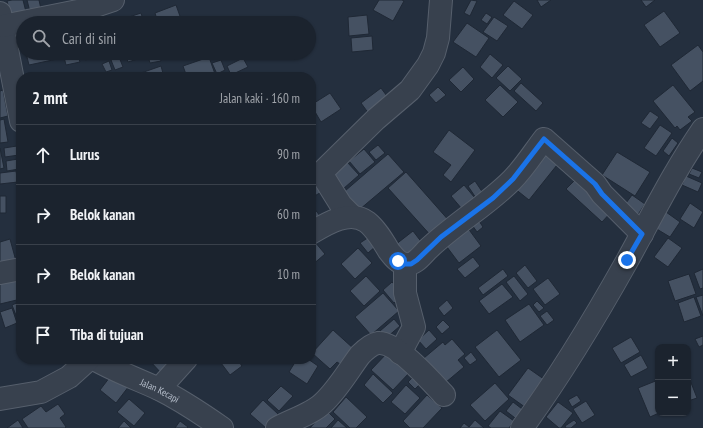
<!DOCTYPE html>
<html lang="id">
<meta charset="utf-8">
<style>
body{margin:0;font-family:"PT Sans Narrow",sans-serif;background:#242b36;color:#f1f3f6}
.controls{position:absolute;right:12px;bottom:12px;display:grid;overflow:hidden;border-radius:8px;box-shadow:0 1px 3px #0004}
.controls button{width:36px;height:36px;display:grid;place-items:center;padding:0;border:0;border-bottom:1px solid #39404a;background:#1b232e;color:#f1f3f6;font:20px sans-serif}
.stop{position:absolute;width:12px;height:12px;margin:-9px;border:3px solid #1a73e8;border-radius:50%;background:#fff}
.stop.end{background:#1a73e8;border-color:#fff;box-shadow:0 1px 4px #0008}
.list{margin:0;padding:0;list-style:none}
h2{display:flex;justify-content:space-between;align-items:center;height:52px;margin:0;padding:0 16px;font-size:17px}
h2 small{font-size:13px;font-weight:400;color:#a0a4aa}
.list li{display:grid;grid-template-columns:26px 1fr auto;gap:12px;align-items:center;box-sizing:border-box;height:60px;padding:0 16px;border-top:1px solid #39404a}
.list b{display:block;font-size:15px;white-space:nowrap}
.list em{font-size:13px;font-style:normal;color:#a0a4aa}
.icon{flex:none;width:22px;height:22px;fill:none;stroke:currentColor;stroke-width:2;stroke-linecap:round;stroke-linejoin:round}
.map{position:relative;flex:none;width:703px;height:428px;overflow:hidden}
.search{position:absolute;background:#1b232e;box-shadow:0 1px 3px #0004;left:16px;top:16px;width:300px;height:44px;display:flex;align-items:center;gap:10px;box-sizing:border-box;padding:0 14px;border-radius:22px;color:#a0a4aa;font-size:15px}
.panel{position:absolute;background:#1b232e;box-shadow:0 1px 3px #0004;left:16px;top:72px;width:300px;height:292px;border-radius:16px}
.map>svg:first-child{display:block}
.building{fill:#455162;stroke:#1f2835}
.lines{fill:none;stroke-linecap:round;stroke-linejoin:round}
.minor-casing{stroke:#565f6c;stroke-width:24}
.minor{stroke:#38414e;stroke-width:22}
.route{stroke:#1a73e8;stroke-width:5}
.labels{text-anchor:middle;stroke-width:3;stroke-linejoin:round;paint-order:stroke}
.street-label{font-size:10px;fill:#b4bcc9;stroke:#1d2633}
</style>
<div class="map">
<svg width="703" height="428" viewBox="0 0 703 428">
<rect width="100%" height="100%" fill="#242f3e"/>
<path class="building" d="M12,0H23L26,12L11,16L7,1Z
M27,0H39L41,9L30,12Z
M379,0H402L404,1L393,21L373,10Z
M471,0L477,1L470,16L464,13Z
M537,0H551L541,7Z
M641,0H655L646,7Z
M514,1L533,15L522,29L503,15Z
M176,5L181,19L170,23H158L155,13Z
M664,11L680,33L660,47L644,25Z
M141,13L144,23H121L120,20Z
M486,13L492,17L487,24L481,20Z
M367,15L369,34L349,36L348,17Z
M494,17L508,26L497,41L483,32Z
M467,23L489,38L476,57L453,42Z
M372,36L373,50L352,52L351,38Z
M698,45L703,52V81L690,91L671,65Z
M26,53H60L62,58L29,65Z
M63,53H77L80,62L66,65Z
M83,53H93L94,58L85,60Z
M125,53H143L144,57L128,62Z
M147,53H159L161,61L150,63Z
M490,54L503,65L492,78L480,67Z
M119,57L123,67L115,70L111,60Z
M209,57L215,74L205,77H187L183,66Z
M243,58L248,67L231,75L227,66Z
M221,60L225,70L217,74L212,63Z
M109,61L112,70L106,72L102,64Z
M161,66L164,77H142L141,73Z
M508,66L522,79L510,91L496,78Z
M463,67L474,79L461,92L449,80Z
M521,83L543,103L536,111L514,91Z
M500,85L518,102L503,117L485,100Z
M673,85L695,112L688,117L692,121L680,130L677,126L675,128L653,101Z
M438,87L446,95L436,103L429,95Z
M381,88L392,103L372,118L361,103Z
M3,90L8,116L0,118V91Z
M330,93L341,109L321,122L311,105Z
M650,111L659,117L650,129L641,123Z
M4,119L8,142L0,143V120Z
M660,125L672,133L656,156L644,148Z
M449,130L475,150L451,182L443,175L451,165L433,152Z
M672,138L678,143L669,156L663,151Z
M378,145L385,153L376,160L369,152Z
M17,146L19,155L5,157L4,148Z
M0,148L4,168L0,169Z
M364,149L375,162L360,174L349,161Z
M617,152L650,172L635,196L602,175Z
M543,153L557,165L529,200L514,188Z
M388,154L404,172L353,215L338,197Z
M18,159L19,169L7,171L6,161Z
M347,162L359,175L343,189L332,176Z
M692,168L702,172L699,178L689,174Z
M16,171L18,182L0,184V173Z
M406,172L451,223L433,238L388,188Z
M317,176L325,190L311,198V179Z
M686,176L702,183L698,192L682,185Z
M577,178L613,210L602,222L566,189Z
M475,181L483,193L476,198L468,186Z
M464,185L480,204L467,215L451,196Z
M632,195L645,204L637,216L623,207Z
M0,196H6V213H0Z
M690,203L703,212L694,228L680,219Z
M311,204L323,220L311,229Z
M666,212L680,222L670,237L655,228Z
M477,218L483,227L477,232L470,222Z
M467,227L481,246L459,263L444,243Z
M413,231L426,248L409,262L395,245Z
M369,237L376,246L368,253L360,243Z
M668,238L682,248L668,267L654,257Z
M10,239L16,261L0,265V242Z
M315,242L325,254L311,266V245Z
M358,248L372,263L355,279L341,264Z
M473,257L480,266L465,278L457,269Z
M525,265L537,281L528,288L516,273Z
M503,269L508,276L483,295L478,288Z
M703,269V288L700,289L694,273Z
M689,274L696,294L675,301L668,281Z
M18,276L21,289V299L0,304V280Z
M366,276L380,291L364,306L350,291Z
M514,276L528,294L520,301L506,282Z
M548,278L560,294L545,305L533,289Z
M392,282L404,295L394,303L383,290Z
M502,284L513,297L489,314L479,301Z
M383,293L399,311L371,335L355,317Z
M703,295V316L696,297Z
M694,297L701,316L684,322L678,303Z
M447,300L453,308L444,316L438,308Z
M21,301V323H19L12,305Z
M537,301L544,308L539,312L533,305Z
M529,304L544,325L520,342L505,320Z
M12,308L17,323L5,328L0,312Z
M547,311L554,320L547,325L540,316Z
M394,319L400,326L386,338L380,331Z
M443,320L450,327L442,334L436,327Z
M333,330L354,349L340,364L337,362L330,369L312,353Z
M429,330L437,339L426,349L418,340Z
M497,330L521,360L499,377L475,347Z
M703,336V345L699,347L695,339Z
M631,337L640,352L621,363L612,348Z
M452,339L465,354L458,360L464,367L439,388L418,363L443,342L445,345Z
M388,352L410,372L393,390L371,370Z
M471,352L477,360L470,365L464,358Z
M641,355L648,368L631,377L624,365Z
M150,359H176L163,375L149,360Z
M218,359H237L242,366L230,375Z
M297,359H308L318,366L307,384L289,372Z
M528,368L548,382L529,410L508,395Z
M113,373L129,386L116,403L100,390Z
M373,374L393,393L383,403L364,385Z
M415,375L422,382L415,389L408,382Z
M658,380V413H659L650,417L638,388Z
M690,380L697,398L688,401V381Z
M495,383L509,399L485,421L470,405Z
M406,385L420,398L405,414L391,402Z
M281,386L293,396L279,411L267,400Z
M427,395L442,408L423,428H410L403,421Z
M577,395L581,401L572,407L568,400Z
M346,397L367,417L356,428H350L333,412Z
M129,399L145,413L134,426L117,412Z
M263,400L278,414L266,428L250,414Z
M586,401L595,415L582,423L573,409Z
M513,402L526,412L519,421L506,411Z
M558,402L573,413L561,428H559L546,417Z
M58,404L65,414L60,418L66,427L65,428H28L22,419L41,406L46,412Z
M326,410L335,419L326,428H310Z
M500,411L514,421L509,428H491L488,426Z
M18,420L23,428H7Z
M338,420L347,428H331Z
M475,420L484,428H460L464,423L469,427Z
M574,420L577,423L571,428H566L565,426Z
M124,421L131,428H118Z
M180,421L188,427L187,428H175Z"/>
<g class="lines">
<g class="minor-casing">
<g id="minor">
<path d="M0,13L21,121"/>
<path d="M3,26L83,10L113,0"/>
<path d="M352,216L341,205L321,173L376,119L410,90L428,65L434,53L438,38L441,0"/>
<path d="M311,233C326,224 350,209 367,222C376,229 383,241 389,251C393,256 398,263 405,264C414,266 422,255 427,250C454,224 486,206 512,180C524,168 534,152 544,139L595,184L602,194L642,234"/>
<path d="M0,273L21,269"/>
<path d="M400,353L414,327L405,293V264"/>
<path id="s1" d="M94,359C115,371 137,379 159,389C181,400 202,414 222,428"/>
<path d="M159,389L186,359"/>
<path d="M0,399L41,392L69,377L89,359"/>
<path d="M277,428C291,420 312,414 323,403C338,389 348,371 360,355C364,351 372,344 378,343C396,341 432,382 444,395"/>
<path d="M522,428C561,375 595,318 627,261C652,216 674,171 703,129"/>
</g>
</g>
<use href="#minor" class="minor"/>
</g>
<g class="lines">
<path class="route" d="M398,261L405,264H411L417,260L441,237L493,198L513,179L544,139L595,184L602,194L642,234L627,260"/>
</g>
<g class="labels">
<g class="street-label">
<text dy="4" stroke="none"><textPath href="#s1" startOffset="73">Jalan Kecapi</textPath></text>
</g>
</g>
</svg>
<div class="controls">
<button>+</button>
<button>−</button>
</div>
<div class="stop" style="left:398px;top:261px"></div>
<div class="stop end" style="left:627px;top:260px"></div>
<div class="search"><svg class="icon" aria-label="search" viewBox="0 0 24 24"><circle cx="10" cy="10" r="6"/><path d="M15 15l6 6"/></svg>Cari di sini</div>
<section class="panel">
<h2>2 mnt<small>Jalan kaki · 160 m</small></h2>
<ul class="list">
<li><svg class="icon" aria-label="ahead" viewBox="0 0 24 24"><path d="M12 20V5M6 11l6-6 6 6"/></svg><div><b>Lurus</b></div><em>90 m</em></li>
<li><svg class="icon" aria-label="right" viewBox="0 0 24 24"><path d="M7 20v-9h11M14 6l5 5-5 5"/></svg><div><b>Belok kanan</b></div><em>60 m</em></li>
<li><svg class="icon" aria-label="right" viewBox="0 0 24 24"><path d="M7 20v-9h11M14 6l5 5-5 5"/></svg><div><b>Belok kanan</b></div><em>10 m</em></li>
<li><svg class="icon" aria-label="arrive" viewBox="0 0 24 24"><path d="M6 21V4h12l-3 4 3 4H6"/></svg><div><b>Tiba di tujuan</b></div></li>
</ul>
</section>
</div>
